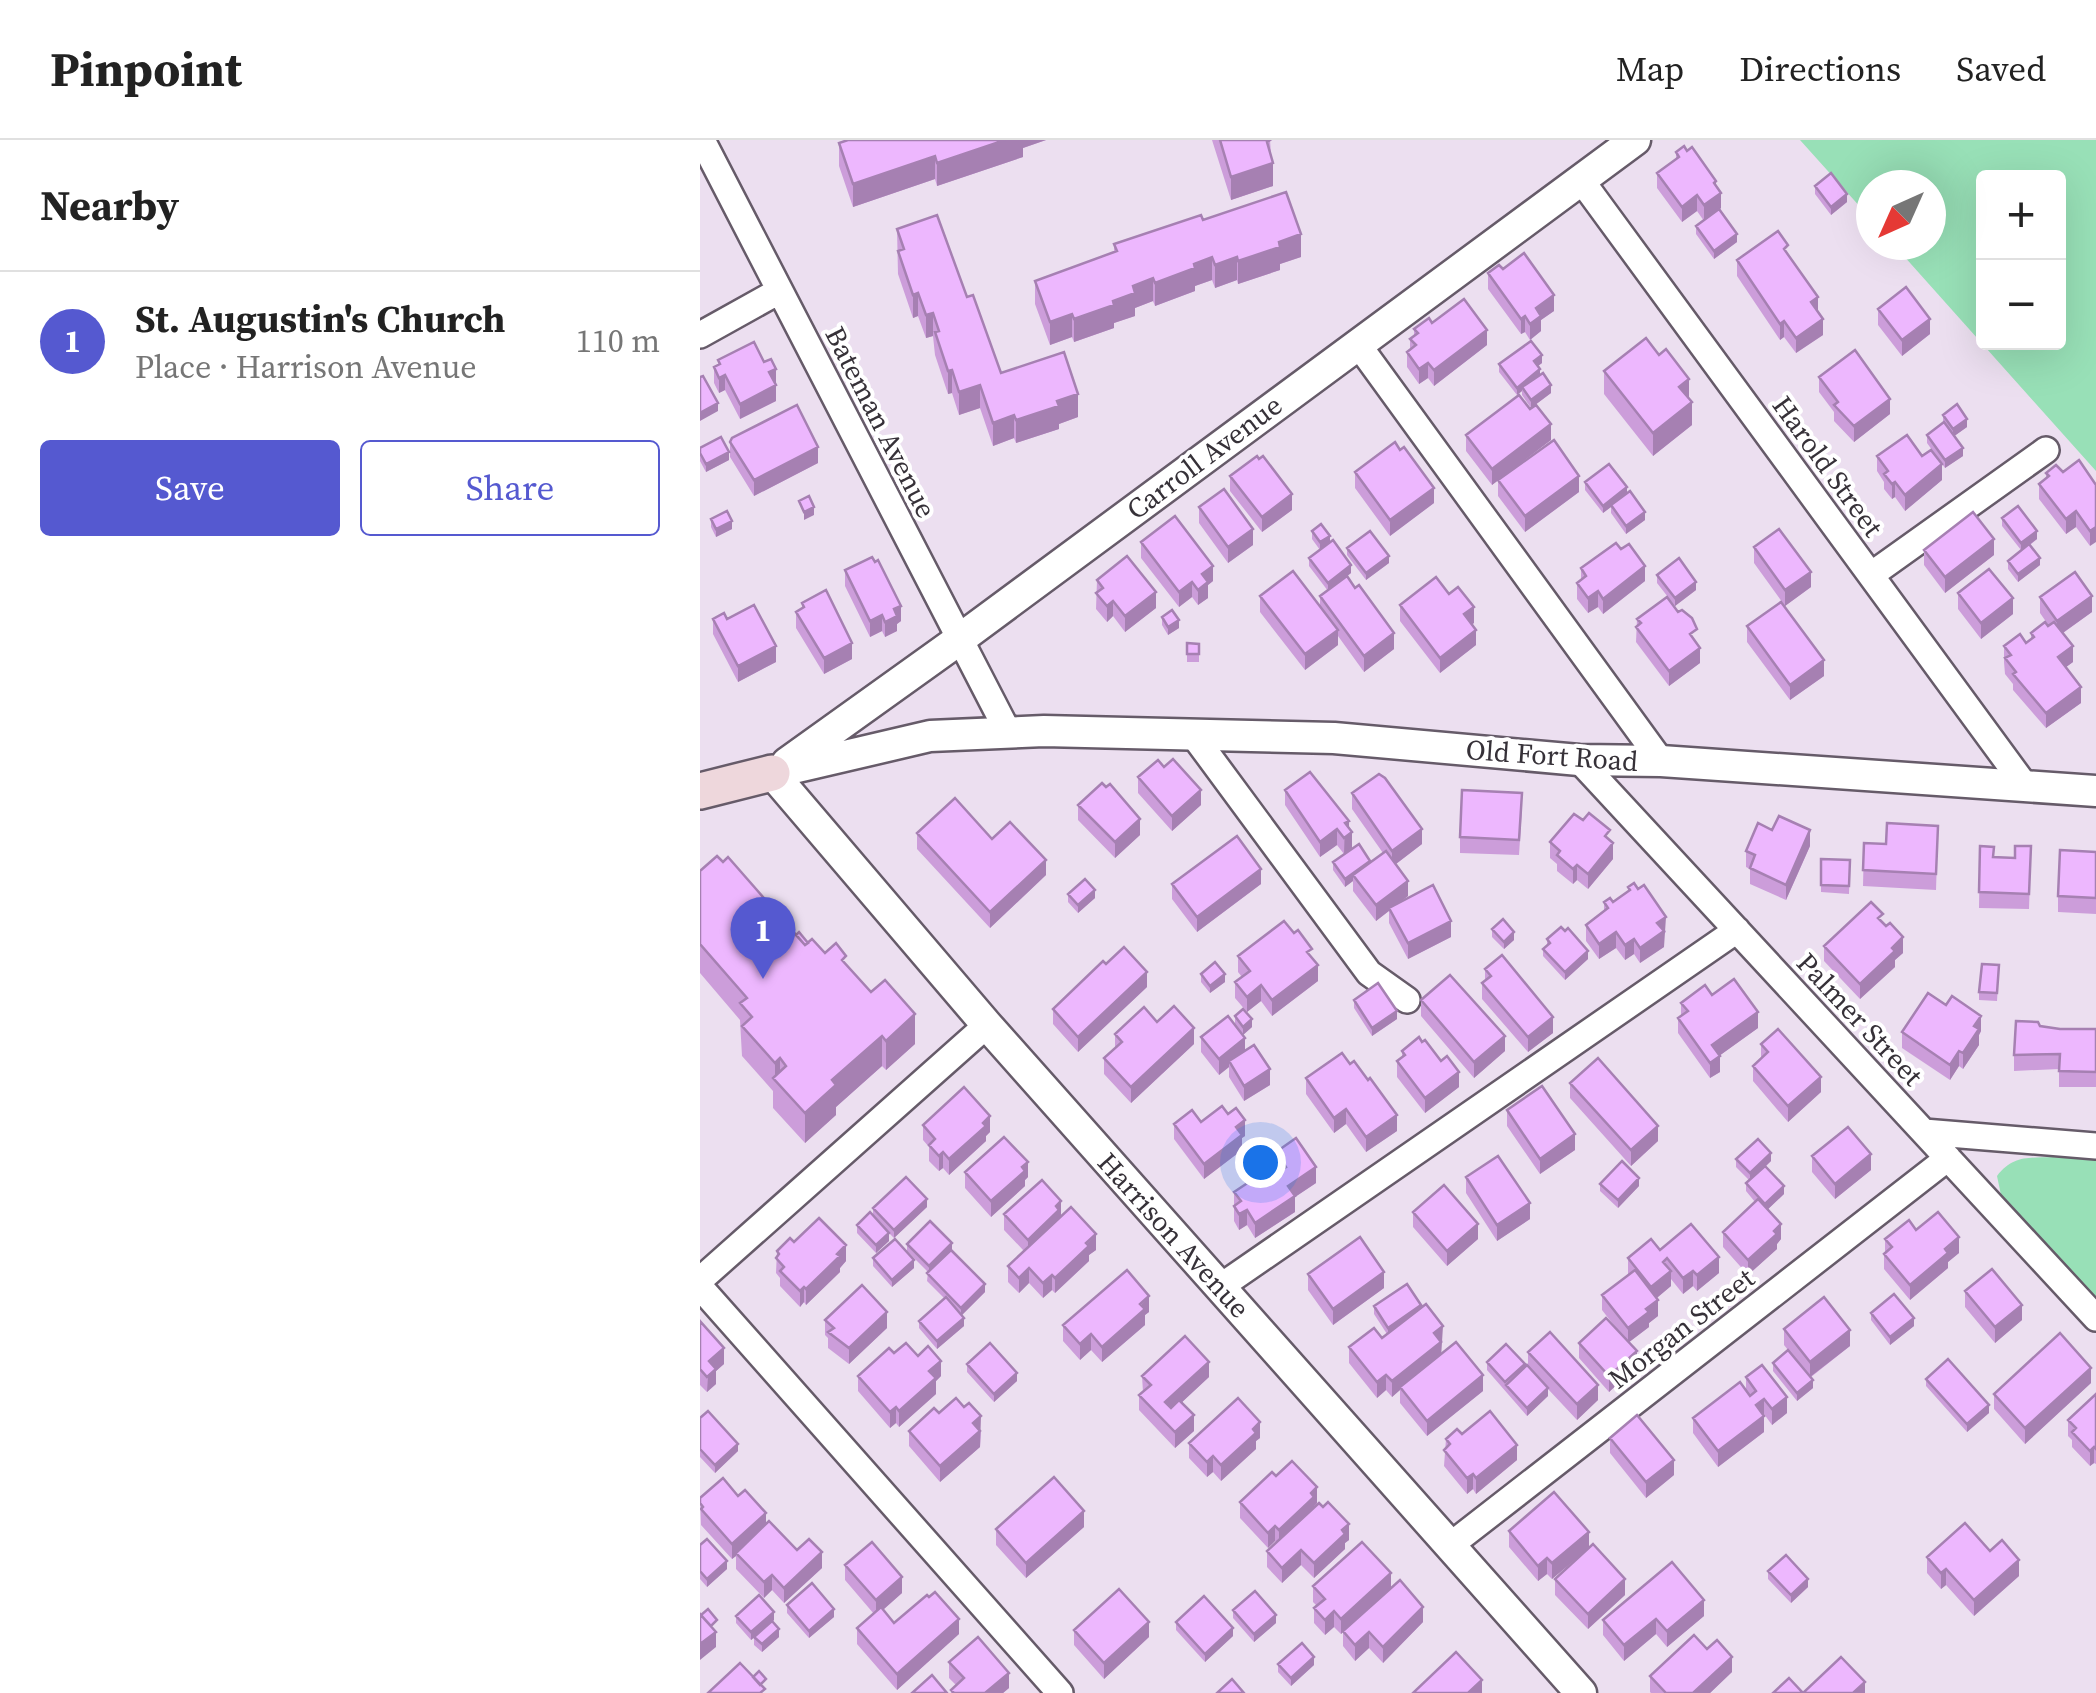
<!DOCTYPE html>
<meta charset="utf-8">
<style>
body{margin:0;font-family:"Source Serif 4",serif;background:#f2f2f2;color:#222}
.controls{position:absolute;right:30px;top:30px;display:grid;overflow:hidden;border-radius:10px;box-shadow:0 10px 40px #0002}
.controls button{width:90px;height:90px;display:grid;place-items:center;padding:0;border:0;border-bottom:2px solid #e0e0e0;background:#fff;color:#222;font:50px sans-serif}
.compass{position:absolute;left:1156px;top:30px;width:90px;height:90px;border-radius:50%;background:#fff;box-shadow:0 10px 40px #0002;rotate:225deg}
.you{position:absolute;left:560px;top:1022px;width:35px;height:35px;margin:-25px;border:8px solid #fff;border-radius:50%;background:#1a73e8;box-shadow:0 0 0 15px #1a73e833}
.badge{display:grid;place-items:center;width:65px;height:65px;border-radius:50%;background:#5559d0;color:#fff;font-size:32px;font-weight:700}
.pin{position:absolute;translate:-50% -82px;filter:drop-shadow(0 2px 5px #0008)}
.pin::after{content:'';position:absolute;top:52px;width:35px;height:30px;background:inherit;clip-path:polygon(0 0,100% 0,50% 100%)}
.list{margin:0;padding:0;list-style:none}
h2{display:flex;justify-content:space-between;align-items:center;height:130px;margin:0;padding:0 40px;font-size:42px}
h2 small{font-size:32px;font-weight:400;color:#767676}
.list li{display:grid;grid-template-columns:65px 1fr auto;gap:30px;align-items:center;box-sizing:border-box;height:140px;padding:0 40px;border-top:2px solid #e0e0e0}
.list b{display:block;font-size:38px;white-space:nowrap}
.list p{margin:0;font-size:32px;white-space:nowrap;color:#767676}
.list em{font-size:32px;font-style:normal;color:#767676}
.actions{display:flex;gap:20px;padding:30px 40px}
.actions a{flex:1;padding:22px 0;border:2px solid #5559d0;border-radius:10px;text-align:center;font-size:35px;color:#5559d0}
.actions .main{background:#5559d0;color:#fff}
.map{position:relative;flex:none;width:1396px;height:1553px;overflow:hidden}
header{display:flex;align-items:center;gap:60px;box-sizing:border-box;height:140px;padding:0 50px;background:#fff;border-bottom:2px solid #e0e0e0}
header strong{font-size:48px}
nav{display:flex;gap:55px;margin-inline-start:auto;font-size:35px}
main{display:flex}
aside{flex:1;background:#fff}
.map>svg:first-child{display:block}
.green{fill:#98e0b7;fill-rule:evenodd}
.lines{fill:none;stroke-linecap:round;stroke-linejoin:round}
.minor-casing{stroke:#665b69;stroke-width:30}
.tertiary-casing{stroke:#665b69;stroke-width:35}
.secondary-casing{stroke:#665b69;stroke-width:40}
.minor{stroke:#fff;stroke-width:25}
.tertiary{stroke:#fff;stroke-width:30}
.secondary{stroke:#eed7dc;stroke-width:35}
.wall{fill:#cc9dda}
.shaded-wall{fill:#a680b2}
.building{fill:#edb7fe;stroke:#a680b2;stroke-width:2.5}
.labels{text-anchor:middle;stroke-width:8;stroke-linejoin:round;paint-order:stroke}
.street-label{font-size:28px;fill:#363138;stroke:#fff}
</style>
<header>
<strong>Pinpoint</strong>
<nav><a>Map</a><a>Directions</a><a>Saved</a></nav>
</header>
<main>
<aside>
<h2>Nearby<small></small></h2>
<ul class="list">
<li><span class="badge">1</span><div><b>St. Augustin's Church</b><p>Place · Harrison Avenue</p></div><em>110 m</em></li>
</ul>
<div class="actions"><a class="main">Save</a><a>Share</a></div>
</aside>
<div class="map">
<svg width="1396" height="1553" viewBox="0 0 1396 1553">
<rect width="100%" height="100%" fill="#ecdff0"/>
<path class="green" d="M1100,0H1396V331L1194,105H1231V45H1171V79ZM1284,38H1358V202H1284Z
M1353,1017L1396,1019V1163L1301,1055L1297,1036C1313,1015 1329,1018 1353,1017Z"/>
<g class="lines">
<g class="minor-casing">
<path id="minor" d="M2,0L308,592
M881,40L1326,647
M0,195L79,151
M657,203L961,621
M1171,435L1346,310
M494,596L669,833L707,860
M879,620L1396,1178
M1224,992L1396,1006
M0,1140L287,885
M0,1147L360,1553
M520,1147L1037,790
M752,1404L1248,1018"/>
</g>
<g class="tertiary-casing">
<path id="tertiary" d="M87,623L260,499L935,0
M72,633L230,596L344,591L634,598L879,620L961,621L1396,651
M72,633L287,885L881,1553"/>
</g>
<g class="secondary-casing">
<path id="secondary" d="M0,651L72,633"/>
</g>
<use href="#minor" class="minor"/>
<use href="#tertiary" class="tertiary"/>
<use href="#secondary" class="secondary"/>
</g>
<path class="wall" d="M148,0H346L323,8V17L237,46L235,39L153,67L139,26V3Z
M512,0H570L573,46L531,60Z
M976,12L1016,46L1021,68L1019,70L1037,102L1014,119L996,94V86L1004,81L997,71L982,82L957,48V33L976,19Z
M1115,46L1147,62L1131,75L1115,54Z
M503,80L601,117L580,124V130L538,144L537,140L515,148L512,140L495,146V151L455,166L453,161L435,168V176L414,183V188L374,202L372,197L350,205L335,164V141L414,112V104Z
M197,89L267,157L301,233L378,277L359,284V289L316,303L314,298L293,306L280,268L259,275L252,253L248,254L235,215L233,196L226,198L218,176L213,178L198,134Z
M1088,115L1118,171L1123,195L1096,213L1084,197L1080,200L1037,136V120Z
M803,129L854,171L841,180V191L830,200L825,192L821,194L788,149V133Z
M1178,169L1230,194L1202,216L1178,185Z
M732,183L787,205L734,246L728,238L719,244L707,227V212L710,209V199L714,196V189Z
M18,220L64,222L76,229V261L40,279L25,250L19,253L14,243V227L18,225Z
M842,223L838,226L840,234L851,253L831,268L822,255V251L817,255L799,232V224Z
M904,231L989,259L992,285L953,316L904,254Z
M1119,237L1190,274L1154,302L1134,281V272L1119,252Z
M830,269L851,300L792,345L766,311V295Z
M1243,275L1267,287L1254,296L1263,316L1245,328L1227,303V295L1243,283Z
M30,302L118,323L54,356L30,317Z
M0,308L29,320L6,332L0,321Z
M700,310L734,363L690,396L655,348V332Z
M1177,316H1222L1242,340L1205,371L1195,357L1192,359L1184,349V342L1177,331Z
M1346,333L1396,345L1390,406L1376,387L1366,394L1339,359V344L1346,338Z
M530,336L592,370L562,392L530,351Z
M798,340L879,352L825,392L798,356Z
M885,342L927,353L945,380L926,394L911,373V367L903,373L885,350Z
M499,367L553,405L528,423L499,383Z
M1302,378L1337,399L1330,405L1340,425L1318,442L1308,429V421L1321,410L1302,386Z
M11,379L32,389L16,397L11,387Z
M612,391L630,403L651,433L647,436L694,509L664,532L638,496V505L605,530L560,472V456L620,467V456L628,451L609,426V418L620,410L612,399Z
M441,402L513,441L508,445V458L498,465L492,457L479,467L441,418Z
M1054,407L1111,447L1085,466L1054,423Z
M647,408L689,423L666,440L647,415Z
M1224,410L1294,415L1245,453L1224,425Z
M881,428L945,441L903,474L898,467L888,473L877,459V443L881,440Z
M145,430L201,481L197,484V491L185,497L182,491L170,497L145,446Z
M957,435L996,450L975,466L957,443Z
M397,440L456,468L425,492L413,476L407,482L396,469Z
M1258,453L1313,474L1281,499L1258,469Z
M1340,457L1392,472L1363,493L1373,522L1366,527L1381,563L1346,588L1313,550V544L1305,534L1304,522V506L1326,503L1331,499V493L1349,486L1340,473Z
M102,463L152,519L124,534L96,488V472L102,469Z
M700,465L774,483L772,484L776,505L740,533L700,481Z
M462,477L479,488L468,495L462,485Z
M13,479H27L76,522L38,542L13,494Z
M937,479L997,503L1000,523L969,546L936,502Z
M1047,486L1124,536L1090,560L1047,502Z
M487,503L499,504V522H487Z
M464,627L501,665L472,691L438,653V637Z
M406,647L440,695L415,718L378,680V665Z
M585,650L649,688L652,708L644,714L637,705L620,717L585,665Z
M652,653L722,704L696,724L708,756L701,761L751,797L708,819L689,783V771L676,781L653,751V741L645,747L633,730V722L670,723L683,713L652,669Z
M822,669L819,715L760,713V697Z
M1238,686L1236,750L1163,746L1164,703L1186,704Z
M217,693L292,699L346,735L290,788L217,709Z
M910,701L913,719L888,749L877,740L873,744L857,731V724L850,718V702Z
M1110,706L1086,760L1050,744V729L1046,727V711Z
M1280,706L1294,717L1315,718L1331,706L1329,769L1279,768Z
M1396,712V774L1358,772V756Z
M1121,719L1150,720L1149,754L1121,752Z
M0,731L96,795L146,824L215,904L186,930L182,926L136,967V975L105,1003L73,968V951L42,916L40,880L0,833Z
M472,744H561L497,792L472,759Z
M928,747L966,792L964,794V807L940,823L934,814L925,820L916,808L899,819L886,801V785L904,771V762H913L928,751Z
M368,754L395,758L378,773L368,762Z
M1183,783L1203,813L1195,820V827L1160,859L1124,821V806Z
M792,789L814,800L804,809L792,797Z
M865,791L888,819L865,840L843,816V809L847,805V799Z
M538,816L612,818L618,841L572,876L561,861L547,872L535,858V842L542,837L538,832Z
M1299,825L1297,861L1279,860V852Z
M785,829L853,893L828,912L782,859V843L785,840Z
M501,834L525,842L510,853L501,842Z
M447,847L378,912L353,884V869Z
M1012,855L1058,888L1019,916L1020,932L1010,938L978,893V878L981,876V863Z
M654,860L697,879L672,896L654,868Z
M721,860L805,911L774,938L721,876Z
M535,876L552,887L543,895L535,884Z
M1340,886L1360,889H1396V947H1359V929L1314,931V915Z
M1281,891L1279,895V905L1263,929L1259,926L1250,940L1202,908V892Z
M415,894L494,904L431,963L404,934V918L415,908Z
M501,897L545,911L570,945L544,961L529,937V927L519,935L501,912Z
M722,902L759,947L725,973L697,937V921L702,918V911Z
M1061,904L1121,952L1088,982L1053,941V926L1061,918Z
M650,924L668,940L697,991L666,1012L646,984L634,993L606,954V938Z
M870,943L958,1001L931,1026L870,958Z
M807,970L875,1010L840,1034L807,986Z
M501,982L545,996L542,998V1010L504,1039L474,999V984Z
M223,985L290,992L286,996V1001L249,1035L243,1028L239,1031L229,1021V1007L223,1000Z
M576,1012L616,1043L595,1057V1072L555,1098L547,1085L539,1090L534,1081V1052L578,1032L576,1028Z
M1112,1016L1171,1030L1135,1059L1112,1032Z
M1036,1019L1071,1021L1066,1026L1084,1054L1068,1069L1081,1099L1077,1104V1109L1048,1135L1023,1107V1092L1055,1062L1046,1051V1043L1049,1040L1036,1027Z
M265,1032L328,1037L325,1040V1046L291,1077L265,1048Z
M766,1037L830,1079L797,1101L766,1053Z
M900,1044L939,1046L918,1068L900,1051Z
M227,1067L194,1098L189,1093V1101L176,1113L157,1093V1085L173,1075V1068Z
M713,1072L778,1099L747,1126L713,1087Z
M304,1074L361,1076L396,1110L389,1115V1121L355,1153L352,1150L343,1158L329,1143L319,1153L308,1142V1126L324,1111L304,1090Z
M1216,1090L1259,1113L1248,1122V1128L1210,1160L1184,1129V1114L1185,1113V1099Z
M94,1102L146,1121L140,1128V1132L106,1165L104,1162L100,1167L80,1146V1138L76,1133L77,1111Z
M207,1104L252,1111L285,1152L262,1175L264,1186L237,1209L219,1188V1181L245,1159L227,1141L228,1132L207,1111Z
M960,1110L1019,1133L997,1151L993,1146L983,1154L971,1139V1146L956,1158L958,1176L949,1183V1187L929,1202L937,1226L909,1252L879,1218V1203L916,1188L902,1170V1155L928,1135V1118Z
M173,1118L214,1128L192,1147L173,1126Z
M608,1134L684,1148L633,1185L608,1150Z
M1265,1151L1322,1180L1295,1203L1265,1167Z
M674,1166L743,1201L741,1203V1214L783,1251L727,1296L700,1263V1250L692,1257L686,1250L677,1258L649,1223V1207L682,1198L687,1194L674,1174Z
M449,1172L445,1175V1185L402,1222L391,1210L380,1220L363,1201V1185Z
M1171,1173L1214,1186L1190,1205L1171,1180Z
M125,1180L187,1188L149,1224L128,1208V1198L125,1195Z
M0,1181L24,1224L16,1231V1244L7,1252L0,1245Z
M1084,1189L1150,1206L1111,1237L1113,1248L1097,1261L1073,1231V1223L1088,1210L1084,1205Z
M828,1212L898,1260L877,1280L848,1249V1256L827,1276L787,1230V1222L825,1227H828Z
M194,1213L218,1216L241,1236L236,1241V1254L199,1287L196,1283L190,1288L158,1251V1236Z
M267,1224L317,1241L294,1262L267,1232Z
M442,1236L509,1237L482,1262L494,1291L475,1308L439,1270V1255L443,1252Z
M1046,1237L1087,1273L1072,1285L1064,1274V1292L1018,1327L993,1293V1278L1046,1251Z
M1226,1239L1289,1273L1267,1292L1226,1246Z
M1391,1243L1325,1304L1294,1269V1254Z
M1396,1254V1324L1394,1323L1390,1326L1372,1307V1300L1368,1296V1280Z
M239,1273L281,1292L280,1307L240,1342L209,1306V1291Z
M0,1278L38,1311L15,1333L0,1317Z
M762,1294L817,1320L776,1354L773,1349L767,1354L744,1326L746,1299Z
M560,1298L556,1301V1309L521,1341L513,1332L507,1337L489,1318V1303Z
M910,1298L974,1335L946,1358L910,1313Z
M576,1336L617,1363L614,1368L649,1400L645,1403V1409L614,1438L601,1425L582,1443L567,1427V1411L577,1403L575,1401L568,1408L540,1378V1362Z
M38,1356L66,1384L122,1428L84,1463L72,1450L64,1458L36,1429V1416L32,1419L1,1385L0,1358Z
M384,1387L326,1438L296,1405V1389Z
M809,1391L889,1408L852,1439L847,1434L838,1441L809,1407Z
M0,1405L27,1429L7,1447L0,1439Z
M1290,1411L1319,1436L1274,1476L1246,1445L1241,1449L1227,1433V1417Z
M145,1425L202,1453L183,1470L194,1483L259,1494L197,1550L157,1504V1488L174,1474L145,1440Z
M1068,1431L1108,1447L1091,1463L1068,1439Z
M855,1439L925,1455L888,1489L855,1455Z
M613,1446L691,1448L723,1482L683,1523L669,1508L655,1521L643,1506V1492L641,1494L634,1487L625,1495L614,1483V1468L617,1466L613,1462Z
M87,1465L134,1477L109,1498L87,1473Z
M533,1470L576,1483L554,1502L533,1478Z
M36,1476L74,1480L72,1482L79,1497L62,1512L54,1505V1498L51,1500L36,1483Z
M1004,1476L967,1507L956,1494L924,1521L903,1495V1480Z
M476,1482L533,1496L505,1522L476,1490Z
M374,1490L449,1497L404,1539L374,1505Z
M249,1522L309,1548L303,1553H251V1550L256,1545L249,1538Z
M578,1524L614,1525L591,1546L578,1532Z
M1032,1532L1010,1553H951L950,1552V1536Z"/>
<path class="shaded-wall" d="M305,0H346L323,8V17L237,46V23Z
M235,16V39L153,67V44Z
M573,23V46L531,60V37Z
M1016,41V56L1021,53V68L1004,81V65Z
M1147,54V62L1131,75V67Z
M997,55V71L982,82V67Z
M601,94V117L580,124V130L538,144V121L579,102Z
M1037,94V102L1014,119V111Z
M512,117V140L495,146V151L455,166V143Z
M537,117V140L515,148V125Z
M453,138V161L435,168V176L414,183V188L374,202V179L413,161L433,146Z
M218,153V176L213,178V155Z
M854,155V171L841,180V191L830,200V184L836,168Z
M1118,157V172L1111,162Z
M233,173V196L226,198V175Z
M372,174V197L350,205V182Z
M825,176V192L821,194V179Z
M1123,179V195L1096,213V198Z
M1230,179V194L1202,216V200Z
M1084,181V197L1080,200V184Z
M787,190V205L734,246V230Z
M842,215V223L834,229V221Z
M728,223V238L719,244V229Z
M76,229V244L69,248V232Z
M840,229V237L822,247V251L817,255V248Z
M252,230V253L248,254V231Z
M25,235V250L19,253V238Z
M989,239V262L979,247Z
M76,245V261L40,279V264Z
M280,245V268L259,275V252Z
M851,245V253L831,268V260Z
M378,254V277L359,284V289L316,303V280L357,261Z
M1190,259V274L1154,302V286Z
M992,262V285L953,316V293Z
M18,263V271L0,281V273Z
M314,275V298L293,306V283Z
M1267,279V287L1253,297V289Z
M851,284V300L792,345V329Z
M118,307V323L54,356V340Z
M1263,308V316L1245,328V320Z
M29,312V320L6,332V324Z
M1242,324V340L1205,371V355Z
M879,336V352L825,392V376Z
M1195,342V357L1192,359V344Z
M927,347V355L903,373V366Z
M734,348V363L690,396V380Z
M592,354V370L562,392V377Z
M114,367V375L104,380V372Z
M1376,371V387L1366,394V379Z
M945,372V380L926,394V386Z
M32,381V389L16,397V389Z
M1396,387V402L1390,406V391Z
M553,389V405L528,423V407Z
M1337,391V399L1321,411V403Z
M630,396V404L620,410V402Z
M1294,399V415L1245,453V437Z
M689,416V423L666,440V433Z
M1340,418V425L1318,442V434Z
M651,425V433L628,451V443Z
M513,426V441L508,445V458L498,465V450L502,434Z
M945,426V441L903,474V459Z
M1111,432V447L1085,466V450Z
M492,442V457L479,467V452Z
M996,442V450L975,466V458Z
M898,451V467L888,473V458Z
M456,452V468L425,492V476Z
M1392,456V472L1357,497V481Z
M1313,458V474L1281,499V483Z
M413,461V476L407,482V466Z
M201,466V481L197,484V491L185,497V482L194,469Z
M774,467V483L764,490V474Z
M182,475V491L170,497V481Z
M479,480V488L468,495V487Z
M638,490V505L605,530V514Z
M776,490V505L740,533V518Z
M694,493V509L664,532V516Z
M152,503V519L124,534V518Z
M76,506V522L38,542V526Z
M1373,506V522L1358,533V517Z
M1000,508V523L969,546V531Z
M1124,520V536L1090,560V545Z
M1381,547V563L1346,588V573Z
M501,650V665L472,691V676Z
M440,679V695L415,718V702Z
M649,681V694L652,692V708L644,714L645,683Z
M637,689V705L620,717V702Z
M722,689V704L692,727V711Z
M1110,690V706L1086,760V745Z
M913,703V719L888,749V734Z
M346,720V735L290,788V772Z
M670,721L653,735V741L645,747V739Z
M877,725V740L873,744V729Z
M561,729V744L497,792V777Z
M708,741V756L676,781V765Z
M395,750V758L378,773V765Z
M966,777L964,807L940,823V808L957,783Z
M751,781V797L708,819V803Z
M814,792V800L804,809V802Z
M916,792V808L899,819V804Z
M1203,797V813L1195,820V827L1160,859V844Z
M934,799V814L925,820V805Z
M888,811V819L865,840V832Z
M618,825V841L572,876V860Z
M447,832V847L378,912V897Z
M525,834V842L510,853V846Z
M561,845V861L547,872V857Z
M697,871V879L672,896V888Z
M1058,872V888L1012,921V905Z
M215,874V904L186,930V901Z
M1281,876V891L1279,895V905L1263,929V913L1274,886Z
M853,877V893L828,912V897Z
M552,879V887L543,895V887Z
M494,888V904L431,963V947Z
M182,896V926L136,967V975L105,1003V973L132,940Z
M805,896V911L774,938V922Z
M545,898V914L529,921V927L519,935V919Z
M1259,911V926L1250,940V925Z
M1020,916V932L1010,938V923Z
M80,918V945L75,940V923Z
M570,929V945L544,961V946Z
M759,932V947L725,973V958Z
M1121,937V952L1088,982V966Z
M646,969V984L634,993V978Z
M697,975V991L666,1012V997Z
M290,976V992L286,996V1001L249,1035V1019Z
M545,980V996L542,998V1010L504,1039V1024L536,987Z
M958,986V1001L931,1026V1010Z
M875,994V1010L840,1034V1019Z
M243,1012V1028L239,1031V1016Z
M1071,1013V1021L1050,1041V1033Z
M1171,1014V1030L1135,1059V1044Z
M328,1022V1037L325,1040V1046L291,1077V1061Z
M616,1027V1043L595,1057V1072L555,1098V1083L588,1046Z
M939,1038V1046L918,1068V1060Z
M1084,1046V1054L1065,1072V1064Z
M227,1059V1067L194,1098V1090Z
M361,1061V1076L328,1115V1100Z
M830,1063V1079L797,1101V1085Z
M547,1070V1085L539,1090V1074Z
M778,1084V1099L747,1126V1111Z
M1081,1084V1099L1077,1104V1109L1048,1135V1120Z
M189,1093V1101L176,1113V1105Z
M396,1094V1110L389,1115V1121L355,1153V1138Z
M1259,1097V1113L1248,1122V1128L1210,1160V1145Z
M252,1103V1111L229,1133V1126Z
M146,1105V1121L140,1128V1132L106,1165V1149Z
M1019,1117V1133L997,1151V1135Z
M214,1120V1128L192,1147V1140Z
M329,1128V1143L319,1153V1138Z
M971,1131V1146L951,1163V1147Z
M993,1131V1146L983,1154V1138Z
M684,1132V1148L633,1185V1169Z
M352,1135V1150L343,1158V1143Z
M285,1144V1152L261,1176V1168Z
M104,1147V1162L100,1167V1151Z
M449,1156V1172L445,1175V1185L402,1222V1207Z
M958,1160V1176L949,1183V1187L928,1203V1188L946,1169Z
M721,1165V1173L688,1196V1188Z
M1322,1165V1180L1295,1203V1187Z
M187,1172V1188L149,1224V1208Z
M264,1178V1186L237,1209V1201Z
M1214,1178V1186L1190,1205V1197Z
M743,1186L741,1218L700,1247V1250L692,1257V1241L734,1193Z
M1150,1190V1206L1110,1237V1222Z
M391,1194V1210L380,1220V1204Z
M24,1208V1224L16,1231V1244L7,1252L9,1221Z
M937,1211V1226L909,1252V1236Z
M241,1221V1236L236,1241V1254L199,1287V1271L229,1231Z
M509,1222V1237L465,1278V1262Z
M1391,1228V1243L1325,1304V1288Z
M317,1233V1241L294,1262V1254Z
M686,1235V1250L677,1258V1242Z
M783,1235V1251L727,1296V1281Z
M1113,1240V1248L1097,1261V1253Z
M898,1245V1260L877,1280V1264Z
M848,1248V1256L827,1276V1268Z
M1087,1257V1273L1072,1285V1269Z
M1064,1259V1274L1056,1281V1265Z
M1289,1265V1273L1267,1292V1284Z
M196,1267V1283L190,1288V1272Z
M494,1275V1291L475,1308V1292Z
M281,1276L280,1307L240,1342V1326L273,1283Z
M1064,1276V1292L1018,1327V1311Z
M560,1282V1298L556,1301V1309L521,1341V1325Z
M38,1304V1311L15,1333V1325Z
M817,1305V1320L776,1354V1338Z
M1394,1307V1323L1390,1326V1311Z
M513,1316V1332L507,1337V1322Z
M974,1320V1335L946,1358V1342Z
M773,1334V1349L767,1354V1338Z
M617,1347V1363L614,1366V1373L579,1405V1390Z
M384,1371V1387L326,1438V1423Z
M66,1373V1389L36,1413V1416L32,1419V1404Z
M649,1384V1400L645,1403V1409L614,1438V1423Z
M575,1386V1401L568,1408V1393Z
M889,1392V1408L852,1439V1423Z
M601,1410V1425L582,1443V1428Z
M122,1412V1428L84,1463V1448Z
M847,1418V1434L838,1441V1426Z
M1319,1420V1436L1274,1476V1460Z
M27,1421V1429L7,1447V1439Z
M1246,1429V1445L1241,1449V1433Z
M691,1433V1449L641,1494V1479Z
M72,1435V1450L64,1458V1442Z
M202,1437V1453L176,1476V1460Z
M925,1439V1455L888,1489V1474Z
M1108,1439V1447L1091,1463V1455Z
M1004,1460V1476L967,1507V1491Z
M723,1467V1482L683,1523V1507Z
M134,1469V1477L109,1498V1491Z
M634,1471V1487L625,1495V1480Z
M74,1472V1480L51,1500V1492Z
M576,1475V1483L554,1502V1494Z
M259,1479V1494L197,1550V1534Z
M956,1479V1494L924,1521V1505Z
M449,1482V1497L404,1539V1523Z
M533,1488V1496L505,1522V1514Z
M79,1489V1497L62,1512V1504Z
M16,1492V1507L0,1520V1504Z
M669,1492V1508L655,1521V1505Z
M614,1517V1525L591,1546V1538Z
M1032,1517V1532L1010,1553H993Z
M309,1533V1548L303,1553H285Z
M782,1540V1553H768Z
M1165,1542V1553H1153Z"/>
<path class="building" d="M148,0H305L237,23L235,16L153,44L139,3Z
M520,0H570L567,2L573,23L531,37Z
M984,6L987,11L992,7L1016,41L1014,43L1021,53L1004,65L997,55L982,67L957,33L979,17L976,12Z
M1131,33L1147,54L1131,67L1115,46Z
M586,52L601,94L579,102L580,107L538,121L537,117L515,125L512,117L494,124L495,128L455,143L453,138L433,146L435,153L413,161L414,165L374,179L372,174L350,182L335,141L417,111L414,104L501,75L503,80Z
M1019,69L1037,94L1014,111L996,86Z
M237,75L267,157L273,155L301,233L364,212L378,254L357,261L359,266L316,280L314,275L293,283L280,245L259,252L252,230L248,231L235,192L239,191L233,173L226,175L218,153L213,155L198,111L204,109L197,89Z
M1078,91L1088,105L1084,109L1118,157L1111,162L1123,179L1096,198L1084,181L1080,184L1037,120Z
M824,113L854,155L836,168L841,176L830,184L825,176L821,179L788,133L799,125L803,129Z
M1206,147L1230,179L1202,200L1178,169Z
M764,159L787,190L734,230L728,223L719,229L707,212L716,205L710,199L718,193L714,189L729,178L732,183Z
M946,198L959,215L966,209L989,239L979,247L992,262L953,293L904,231Z
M831,201L842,215L834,221L840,229L817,248L799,224Z
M54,202L64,222L71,219L76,229L69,232L76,245L40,264L25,235L19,238L14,227L20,224L18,220Z
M1155,210L1190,259L1154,286L1134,265L1138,262L1119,237Z
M843,233L851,245L831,260L822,247Z
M3,236L18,263L0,273V237Z
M819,255L830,269L836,265L851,284L792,329L766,295Z
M1257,264L1267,279L1253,289L1243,275Z
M97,265L118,307L54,340L30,302L32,298Z
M1244,282L1263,308L1245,320L1227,295Z
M1207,295L1222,316L1231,310L1242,324L1205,355L1195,342L1192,344L1184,334L1188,331L1177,316Z
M21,297L29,312L6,324L0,313V308Z
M854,300L879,336L825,376L798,340Z
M695,302L700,310L704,307L734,348L690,380L655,332Z
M557,316L559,319L563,316L592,354L562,377L530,336Z
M1379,320L1396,345V387L1390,391L1376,371L1366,379L1339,344L1349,336L1346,333L1356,325L1363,332Z
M909,324L927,347L903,366L885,342Z
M524,349L553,389L528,407L499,367Z
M930,351L945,372L926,386L911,365Z
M109,356L114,367L104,372L99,361Z
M1318,366L1337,391L1321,403L1302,378Z
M27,371L32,381L16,389L11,379Z
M1273,372L1294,399L1245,437L1224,410Z
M475,376L513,426L502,434L508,442L498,450L492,442L479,452L441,402Z
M621,384L630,396L620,402L612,391Z
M1079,389L1111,432L1085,450L1054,407Z
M670,391L689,416L666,433L647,408Z
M633,400L651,425L628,443L609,418Z
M916,403L921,409L929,404L945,426L903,459L898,451L888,458L877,443L886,436L881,428Z
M1329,404L1340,418L1318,434L1308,421Z
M427,416L456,452L425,476L413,461L407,466L396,453L403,448L397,440Z
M172,417L175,422L178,420L201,466L194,469L197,476L185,482L182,475L170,481L145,430Z
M979,418L996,442L975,458L957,435Z
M1289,429L1313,458L1281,483L1258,453Z
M593,431L638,490L605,514L560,456Z
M1375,432L1392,456L1357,481L1340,457Z
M647,436L655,448L659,445L694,493L664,516L620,456Z
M736,437L749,454L758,447L774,467L764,474L776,490L740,518L700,465Z
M126,450L152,503L124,518L96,472L104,467L102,463Z
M967,457L978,472L982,470L992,478L997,489L990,494L1000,508L969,531L936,487L941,483L937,479Z
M1081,462L1124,520L1090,545L1047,486Z
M54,465L76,506L38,526L13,479L24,473L27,479Z
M472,470L479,480L468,487L462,477Z
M1345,482L1348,486L1354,482L1373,506L1358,517L1381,547L1346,573L1313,534L1316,532L1305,518L1311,515L1304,506L1320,494L1326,503L1334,497L1331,493Z
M487,503L499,504V514H487Z
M473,619L501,650L472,676L438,637L458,620L464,627Z
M610,632L649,681L645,683L652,692L644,698L637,689L620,702L585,650Z
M679,634L685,638L722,689L692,711L652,653Z
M402,643L406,647L410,644L440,679L415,702L378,665Z
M762,650L822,653L819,700L760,697Z
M255,658L292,699L310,682L346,720L290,772L217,693Z
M889,673L910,690L905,696L913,703L888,734L877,725L873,729L857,715L860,711L850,702L874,674L883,680Z
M1079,676L1110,690L1086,745L1050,728L1055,715L1046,711L1058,683L1072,690Z
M1187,683L1238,686L1236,734L1163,730L1164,703L1186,704Z
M537,696L561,729L497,777L472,744Z
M659,704L670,721L645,739L633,722Z
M1280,706L1294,707L1293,717L1315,718V706H1331L1329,754L1279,752Z
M1360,710L1396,712V758L1358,756Z
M686,711L708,741L676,765L653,735Z
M17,716L23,722L28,717L105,805L112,799L125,813L136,803L146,816L142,820L171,852L185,840L215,874L186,901L182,896L132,940L136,945L105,973L73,938L86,926L80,918L75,923L42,886L52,877L40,863L47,858L0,804V731Z
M1121,719L1150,720L1149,746L1121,745Z
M385,739L395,750L378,765L368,754Z
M934,743L938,749L944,745L966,777L957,783L964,791L940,808L934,799L925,805L916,792L899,804L886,785L908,768L904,762L910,758L913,762L930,750L928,747Z
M733,745L751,781L708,803L689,768Z
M1171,762L1183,774L1178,778L1186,786L1190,783L1203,797L1192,808L1195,811L1160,844L1124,806Z
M803,779L814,792L804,802L792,789Z
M584,781L594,793L598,790L612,809L607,812L618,825L572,860L561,845L547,857L535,842L550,831L538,816Z
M861,787L865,791L868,788L888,811L865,832L843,809L850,803L847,799Z
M99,792L108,803L105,805L96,795Z
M424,807L447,832L378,897L353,869L403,821L406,824Z
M802,815L853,877L828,897L782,843L791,836L785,829Z
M515,822L525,834L510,846L501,834Z
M1282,824L1299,825L1297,853L1279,852Z
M750,835L805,896L774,922L721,860Z
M1034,839L1058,872L1012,905L1020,916L1010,923L978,878L988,871L981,863L1005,845L1012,855Z
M678,843L697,871L672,888L654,860Z
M1228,853L1246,865L1252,856L1281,876L1274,886L1279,889L1263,913L1259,911L1250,925L1202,892Z
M474,866L494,888L431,947L404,918L422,902L415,894L444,867L457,882Z
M543,869L552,879L543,887L535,876Z
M528,876L545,898L519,919L501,897Z
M1316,881L1338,882L1340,886L1360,889H1396V932L1359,931L1360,914L1314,915Z
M1078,889L1121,937L1088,966L1053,926L1068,912L1061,904Z
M719,897L722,902L725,900L741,921L747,916L759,932L725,958L697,921L705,915L702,911Z
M554,905L570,929L544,946L529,921Z
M642,913L650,924L654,921L668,940L670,938L697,975L666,997L646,969L634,978L606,938Z
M898,918L958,986L931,1010L870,943Z
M842,946L875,994L840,1019L807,970Z
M264,947L290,976L283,983L286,986L249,1019L243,1012L239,1016L229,1005L235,999L223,985Z
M522,966L528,974L536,968L545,980L536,987L542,995L504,1024L474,984L492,970L501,982Z
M1148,987L1171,1014L1135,1044L1112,1016Z
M304,997L328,1022L322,1027L325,1031L291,1061L265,1032Z
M596,998L616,1027L588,1046L595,1056L555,1083L547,1070L539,1074L534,1066L541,1061L534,1052L573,1026L578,1032L586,1027L576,1012Z
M1058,999L1071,1013L1050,1033L1036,1019Z
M798,1016L830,1063L797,1085L766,1037Z
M922,1021L939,1038L918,1060L900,1044Z
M1065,1026L1084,1046L1065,1064L1046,1043Z
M206,1037L227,1059L194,1090L173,1068Z
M342,1040L361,1061L356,1066L359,1070L328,1100L304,1074Z
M744,1045L778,1084L747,1111L713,1072Z
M1058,1059L1081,1084L1074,1091L1077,1094L1048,1120L1023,1092Z
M371,1067L396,1094L386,1103L389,1106L355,1138L352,1135L343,1143L329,1128L319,1138L308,1126Z
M170,1072L189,1093L176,1105L157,1085Z
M1238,1072L1259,1097L1245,1109L1248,1113L1210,1145L1184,1114L1192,1107L1185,1099L1209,1080L1216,1090Z
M119,1078L146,1105L137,1114L140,1116L106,1149L104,1147L100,1151L80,1131L84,1127L76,1118L79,1114L77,1111L90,1098L94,1102Z
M230,1081L252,1103L229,1126L207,1104Z
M991,1084L1019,1117L997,1135L993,1131L983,1138L967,1118L963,1122L971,1131L951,1147L928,1118L951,1099L960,1110Z
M660,1097L684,1132L633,1169L608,1134Z
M195,1099L214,1120L192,1140L173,1118Z
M251,1110L285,1144L261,1168L227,1133Z
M1292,1129L1322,1165L1295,1187L1265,1151Z
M427,1130L449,1156L440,1164L445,1169L402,1207L391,1194L380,1204L363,1185Z
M935,1130L958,1160L946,1169L949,1172L928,1188L902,1155Z
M707,1144L721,1165L688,1188L674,1166Z
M162,1145L187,1172L149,1208L128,1192L134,1188L125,1180Z
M1194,1154L1214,1178L1190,1197L1171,1173Z
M246,1157L264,1178L237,1201L219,1181Z
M1124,1157L1150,1190L1110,1222L1084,1189Z
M726,1164L743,1186L734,1193L741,1202L692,1241L686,1235L677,1242L649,1207L674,1188L682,1198Z
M906,1178L937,1211L909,1236L879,1203Z
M0,1181L24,1208L9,1221L16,1229L7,1237L0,1229Z
M850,1192L898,1245L877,1264L828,1212Z
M1360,1193L1391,1228L1325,1288L1294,1254Z
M485,1196L509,1222L465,1262L471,1268L479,1260L494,1275L475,1292L439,1255L451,1245L442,1236Z
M756,1202L783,1235L727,1281L700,1247Z
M206,1203L218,1216L228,1206L241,1221L229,1231L236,1238L199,1271L196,1267L190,1272L158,1236L189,1208L194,1213Z
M290,1203L317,1233L294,1254L267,1224Z
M806,1204L825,1224L805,1242L787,1222Z
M1088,1210L1113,1240L1097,1253L1073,1223Z
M1248,1219L1289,1265L1267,1284L1226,1239Z
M827,1225L848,1248L827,1268L806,1245Z
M1062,1225L1087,1257L1072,1269L1064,1259L1056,1265L1064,1276L1018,1311L993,1278L1040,1242L1050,1256L1056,1251L1046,1237Z
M1396,1254V1309L1394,1307L1390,1311L1372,1292L1376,1288L1368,1280Z
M256,1258L264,1267L269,1263L281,1276L273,1283L280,1291L240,1326L209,1291L234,1268L239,1273Z
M538,1258L560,1282L553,1289L556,1293L521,1325L513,1316L507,1322L489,1303Z
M8,1271L38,1304L15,1325L0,1309V1278Z
M790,1271L817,1305L776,1338L773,1334L767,1338L744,1310L750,1304L746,1299L757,1289L762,1294Z
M937,1275L974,1320L946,1342L910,1298Z
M592,1321L617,1347L611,1353L614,1357L579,1390L575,1386L568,1393L540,1362L572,1332L576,1336Z
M354,1337L384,1371L326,1423L296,1389Z
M23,1338L38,1356L45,1350L66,1373L32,1404L1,1369L3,1367L0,1363V1358Z
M854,1352L889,1392L852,1423L847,1418L838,1426L809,1391Z
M628,1362L649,1384L642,1390L645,1394L614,1423L601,1410L582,1428L567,1411L619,1363L623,1367Z
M69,1381L97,1410L109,1399L122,1412L84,1448L72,1435L64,1442L36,1413Z
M1265,1383L1290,1411L1302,1400L1319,1420L1274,1460L1246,1429L1241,1433L1227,1417Z
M7,1399L27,1421L7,1439L0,1431V1405Z
M172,1402L202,1437L176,1460L145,1425Z
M662,1402L691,1433L641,1479L634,1471L625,1480L614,1468L625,1459L613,1446Z
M893,1404L925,1439L888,1474L855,1439Z
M1086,1415L1108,1439L1091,1455L1068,1431Z
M972,1422L1004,1460L967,1491L956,1479L924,1505L903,1480Z
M700,1440L723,1467L683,1507L669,1492L655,1505L643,1491Z
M112,1443L134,1469L109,1491L87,1465Z
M419,1449L449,1482L404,1523L374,1490Z
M555,1451L576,1475L554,1494L533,1470Z
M235,1452L259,1479L197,1534L157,1488L181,1467L194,1483L227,1455L229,1457Z
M59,1455L74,1472L51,1492L36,1476Z
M504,1456L533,1488L505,1514L476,1482Z
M8,1469L17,1480L11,1486L1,1475Z
M0,1474L16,1492L0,1504Z
M72,1481L79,1489L62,1504L54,1497Z
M994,1495L1007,1509L1017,1500L1032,1517L993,1553H966L950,1536Z
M278,1497L309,1533L285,1553H254L251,1550L264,1538L249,1522Z
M602,1503L614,1517L591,1538L578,1524Z
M756,1512L782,1540L768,1553H713Z
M1141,1517L1165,1542L1153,1553H1103Z
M40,1523L65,1549L60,1553H8Z
M59,1531L66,1539L60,1545L53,1537Z
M232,1535L247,1553H212Z
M1089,1538L1103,1553H1073Z
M532,1539L544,1553H517Z"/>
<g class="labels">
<g class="street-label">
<text transform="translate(181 282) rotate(63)" y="10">Bateman Avenue</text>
<text transform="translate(504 317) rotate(-37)" y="10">Carroll Avenue</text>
<text transform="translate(1128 326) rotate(54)" y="10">Harold Street</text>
<text transform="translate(852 615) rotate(4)" y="10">Old Fort Road</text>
<text transform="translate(1160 879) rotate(47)" y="10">Palmer Street</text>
<text transform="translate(474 1095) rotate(48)" y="10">Harrison Avenue</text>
<text transform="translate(981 1188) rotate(-38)" y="10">Morgan Street</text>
</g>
</g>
</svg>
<div class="controls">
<button>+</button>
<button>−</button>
</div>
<svg class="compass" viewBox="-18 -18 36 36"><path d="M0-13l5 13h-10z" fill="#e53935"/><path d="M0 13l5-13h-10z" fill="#767676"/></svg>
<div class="you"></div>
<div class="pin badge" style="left:63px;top:839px">1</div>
</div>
</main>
